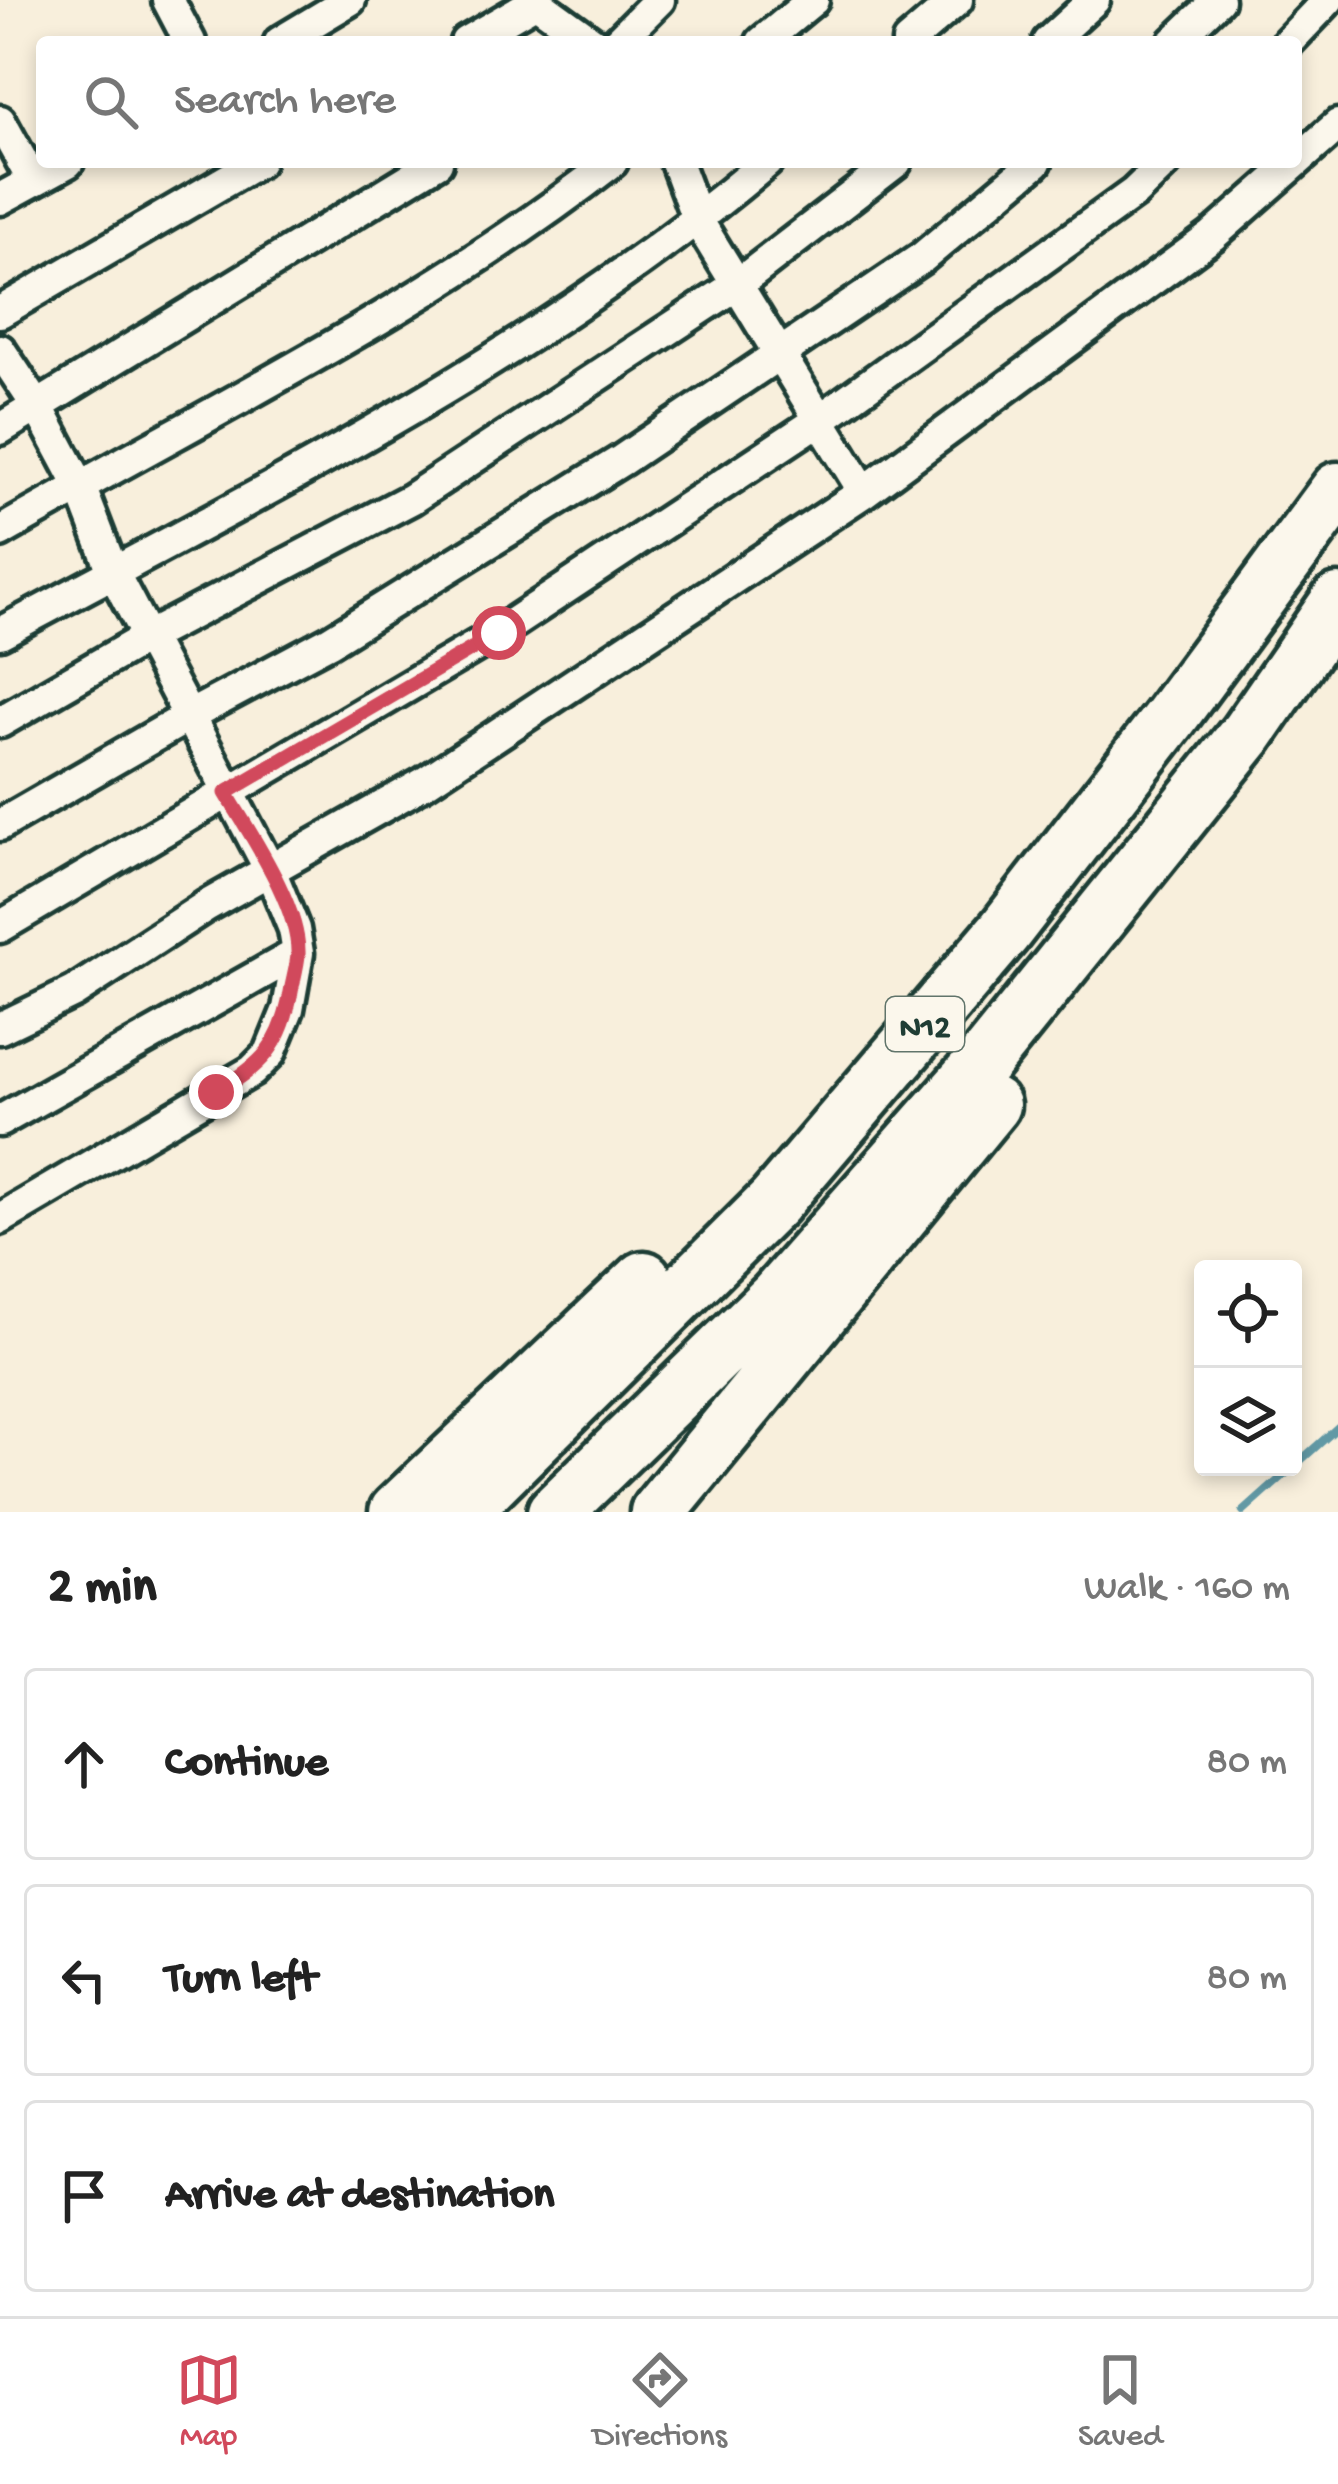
<!DOCTYPE html>
<meta charset="utf-8">
<style>
body{margin:0;font-family:"Gochi Hand",sans-serif;background:#f6f6f6;color:#222}
.controls{position:absolute;right:36px;bottom:36px;display:grid;overflow:hidden;border-radius:12px;box-shadow:0 6px 18px #0003}
.controls button{width:108px;height:108px;display:grid;place-items:center;padding:0;border:0;border-bottom:3px solid #e0e0e0;background:#fff;color:#222;font:60px sans-serif}
.stop{position:absolute;width:36px;height:36px;margin:-27px;border:9px solid #d1495b;border-radius:50%;background:#fff}
.stop.end{background:#d1495b;border-color:#fff;box-shadow:0 3px 12px #0008}
.list{margin:0;padding:0;list-style:none}
h2{display:flex;justify-content:space-between;align-items:center;height:156px;margin:0;padding:0 48px;font-size:51px}
h2 small{font-size:39px;font-weight:400;color:#767676}
.list li{display:grid;grid-template-columns:78px 1fr auto;gap:36px;align-items:center;box-sizing:border-box;height:192px;margin:0 24px 24px;padding:0 24px;border:3px solid #e0e0e0;border-radius:12px}
.list b{display:block;font-size:45px;white-space:nowrap}
.list em{font-size:39px;font-style:normal;color:#767676}
.icon{flex:none;width:66px;height:66px;fill:none;stroke:currentColor;stroke-width:2;stroke-linecap:round;stroke-linejoin:round}
.map{position:relative;flex:none;width:1338px;height:1512px;overflow:hidden}
.search{position:absolute;background:#fff;box-shadow:0 6px 18px #0003;left:36px;right:36px;top:36px;height:132px;display:flex;align-items:center;gap:30px;box-sizing:border-box;padding:0 42px;border-radius:12px;color:#767676;font-size:45px}
.sheet{height:804px;background:#fff}
nav{display:flex;justify-content:space-around;align-items:center;box-sizing:border-box;height:168px;border-top:3px solid #e0e0e0;background:#fff;font-size:33px;color:#767676}
nav a{display:grid;justify-items:center;gap:6px}
nav .on{color:#d1495b}
.map>svg:first-child{display:block}
.lines{fill:none;stroke-linecap:round;stroke-linejoin:round}
.stream{stroke:#6299a5;stroke-width:8}
.street-casing{stroke:#1f3d34;stroke-width:39}
.highway-casing{stroke:#1f3d34;stroke-width:63}
.street{stroke:#fbf7ec;stroke-width:30}
.highway{stroke:#fbf7ec;stroke-width:54}
.route{stroke:#d1495b;stroke-width:15}
.labels{text-anchor:middle;stroke-width:9;stroke-linejoin:round;paint-order:stroke}
.shield{fill:#fbf7ec;stroke:#61756b;stroke-width:3}
.shield-label{font-size:33px;font-weight:bold;fill:#1f3d34}
</style>
<div class="map">
<svg width="1338" height="1512" viewBox="0 0 1338 1512">
<rect width="100%" height="100%" fill="#f8efdc"/>
<filter id="ink" filterUnits="userSpaceOnUse"><feTurbulence type="fractalNoise" baseFrequency=".00833" numOctaves="2"/><feDisplacementMap in="SourceGraphic" scale="24" xChannelSelector="R" yChannelSelector="G"/><feConvolveMatrix kernelMatrix="1 2 1 2 8 2 1 2 1" color-interpolation-filters="sRGB"/></filter>
<g filter="url(#ink)">
<g class="lines">
<path class="stream" d="M1243,1512L1338,1427"/>
<g class="street-casing">
<path id="street" d="M168,0L190,42
M534,0L592,42
M280,42L350,0
M466,42L538,0
M617,42L659,0
M762,42L813,0
M908,42L957,0
M1048,42L1094,0
M1174,42L1218,0
M1288,42L1328,0
M0,121L33,181
M676,162L698,221L864,492
M0,199L68,162
M0,312L258,162
M0,350L39,409L80,486L113,572L270,870L294,929L298,953L288,1009L270,1053L252,1071L0,1219
M0,429L437,162
M0,532C206,413 424,309 612,162
M0,633C264,491 537,357 767,162
M0,722L149,636L411,499L738,284L896,162
M0,825L191,715L330,641L622,460L923,257L1036,162
M0,927L498,633L821,419L1134,193L1166,162
M0,1028L74,992L206,906L424,783L864,492L1212,236L1338,125
M0,1121L298,953"/>
</g>
<g class="highway-casing">
<path id="highway" d="M397,1512L644,1279
M461,1512L774,1202L1004,932L1169,719L1338,490
M555,1512L776,1297L985,1060L1247,734L1338,602
M658,1512L992,1105"/>
</g>
<use href="#street" class="street"/>
<use href="#highway" class="highway"/>
</g>
</g>
<g class="lines" filter="url(#ink)">
<path class="route" d="M216,1092C262,1065 281,1047 291,992C293,980 297,967 298,955C300,907 250,834 226,793L499,633"/>
</g>
<g class="labels">
<rect class="shield" x="886" y="997" width="78" height="54" rx="9"/>
<g class="shield-label">
<text x="925" y="1036">N12</text>
</g>
</g>
</svg>
<div class="controls">
<button><svg class="icon" aria-label="locate" viewBox="0 0 24 24"><circle cx="12" cy="12" r="6"/><path d="M12 2v4M12 18v4M2 12h4M18 12h4"/></svg></button>
<button><svg class="icon" aria-label="layers" viewBox="0 0 24 24"><path d="M12 4l9 5-9 5-9-5zM3 14l9 5 9-5"/></svg></button>
</div>
<div class="stop" style="left:499px;top:633px"></div>
<div class="stop end" style="left:216px;top:1092px"></div>
<div class="search"><svg class="icon" aria-label="search" viewBox="0 0 24 24"><circle cx="10" cy="10" r="6"/><path d="M15 15l6 6"/></svg>Search here</div>
</div>
<section class="sheet">
<h2>2 min<small>Walk · 160 m</small></h2>
<ul class="list">
<li><svg class="icon" aria-label="ahead" viewBox="0 0 24 24"><path d="M12 20V5M6 11l6-6 6 6"/></svg><div><b>Continue</b></div><em>80 m</em></li>
<li><svg class="icon" aria-label="left" viewBox="0 0 24 24"><path d="M17 20v-9H6M10 6l-5 5 5 5"/></svg><div><b>Turn left</b></div><em>80 m</em></li>
<li><svg class="icon" aria-label="arrive" viewBox="0 0 24 24"><path d="M6 21V4h12l-3 4 3 4H6"/></svg><div><b>Arrive at destination</b></div></li>
</ul>
</section>
<nav>
<a class="on"><svg class="icon" aria-label="map" viewBox="0 0 24 24"><path d="M3 6l6-2 6 2 6-2v14l-6 2-6-2-6 2zM9 4v14M15 6v14"/></svg>Map</a>
<a><svg class="icon" aria-label="directions" viewBox="0 0 24 24"><path d="M12 3l9 9-9 9-9-9zM9 14v-3h6M13 9l2 2-2 2"/></svg>Directions</a>
<a><svg class="icon" aria-label="saved" viewBox="0 0 24 24"><path d="M7 4h10v16l-5-4-5 4z"/></svg>Saved</a>
</nav>
